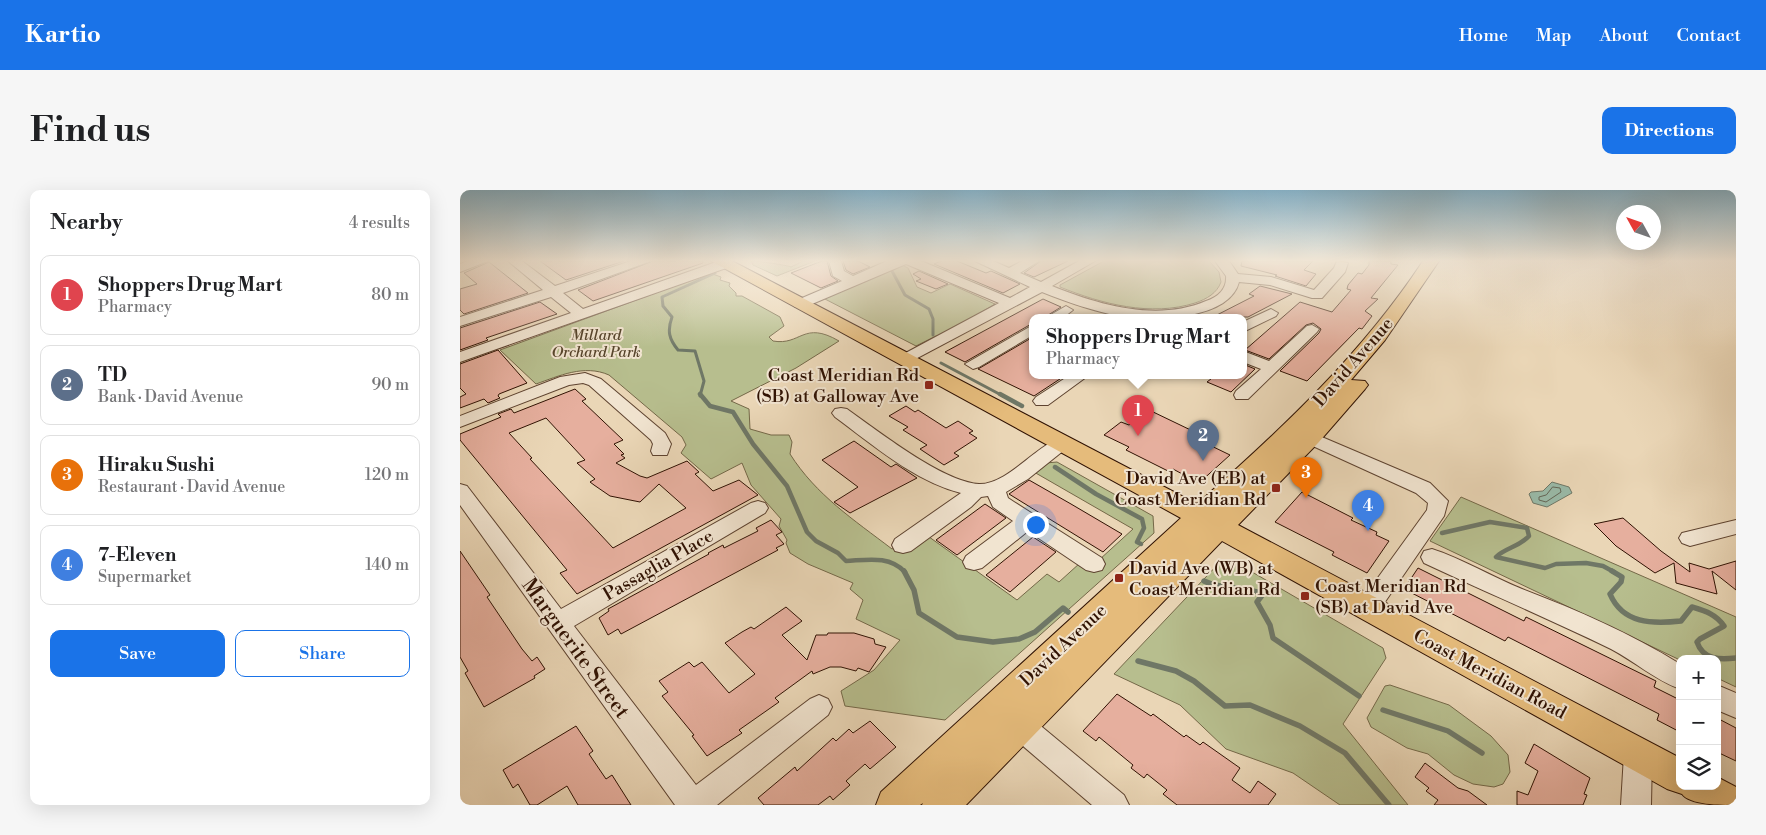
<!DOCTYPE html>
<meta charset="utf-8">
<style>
body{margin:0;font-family:"Libre Bodoni",serif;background:#f6f6f6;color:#202124}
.controls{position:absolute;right:15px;bottom:15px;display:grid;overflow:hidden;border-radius:10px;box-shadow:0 5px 20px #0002}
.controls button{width:45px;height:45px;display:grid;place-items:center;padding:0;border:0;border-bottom:1px solid #e0e0e0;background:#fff;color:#202124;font:25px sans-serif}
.compass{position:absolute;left:1156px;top:15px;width:45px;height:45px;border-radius:50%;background:#fff;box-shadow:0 5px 20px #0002;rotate:310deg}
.you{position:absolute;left:575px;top:334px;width:18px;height:18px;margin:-12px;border:4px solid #fff;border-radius:50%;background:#1a73e8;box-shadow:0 0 0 8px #1a73e833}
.badge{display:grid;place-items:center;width:32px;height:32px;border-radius:50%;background:#1a73e8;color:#fff;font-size:16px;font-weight:700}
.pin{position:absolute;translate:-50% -41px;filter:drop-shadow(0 1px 2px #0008)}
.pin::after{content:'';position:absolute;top:26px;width:18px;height:15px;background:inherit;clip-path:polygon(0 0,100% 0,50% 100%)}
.popup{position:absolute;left:569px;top:124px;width:218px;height:65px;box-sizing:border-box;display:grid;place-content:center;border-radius:10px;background:#fff;filter:drop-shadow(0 1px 4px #0005);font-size:16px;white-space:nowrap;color:#757577}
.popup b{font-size:19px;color:#202124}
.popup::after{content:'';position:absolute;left:50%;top:100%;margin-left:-10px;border:10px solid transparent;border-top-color:#fff}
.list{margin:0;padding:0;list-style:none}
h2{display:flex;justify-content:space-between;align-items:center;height:65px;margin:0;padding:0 20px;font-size:21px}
h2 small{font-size:16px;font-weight:400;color:#757577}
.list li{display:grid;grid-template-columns:32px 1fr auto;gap:15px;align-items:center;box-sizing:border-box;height:80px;margin:0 10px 10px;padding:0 10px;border:1px solid #e0e0e0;border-radius:10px}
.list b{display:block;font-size:19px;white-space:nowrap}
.list p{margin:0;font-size:16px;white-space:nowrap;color:#757577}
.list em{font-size:16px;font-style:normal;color:#757577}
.actions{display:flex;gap:10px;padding:15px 20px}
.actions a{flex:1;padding:11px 0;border:1px solid #1a73e8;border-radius:10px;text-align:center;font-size:18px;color:#1a73e8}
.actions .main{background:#1a73e8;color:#fff}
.icon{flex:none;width:28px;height:28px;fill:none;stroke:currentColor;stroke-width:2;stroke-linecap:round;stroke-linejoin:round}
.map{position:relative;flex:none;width:1276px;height:615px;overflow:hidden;border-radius:10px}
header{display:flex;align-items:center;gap:30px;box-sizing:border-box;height:70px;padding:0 25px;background:#1a73e8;color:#fff}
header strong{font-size:24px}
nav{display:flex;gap:28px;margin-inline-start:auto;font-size:18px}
.intro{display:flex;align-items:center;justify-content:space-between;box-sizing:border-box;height:120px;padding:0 30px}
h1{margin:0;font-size:35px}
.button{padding:12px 22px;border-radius:10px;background:#1a73e8;color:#fff;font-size:18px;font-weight:700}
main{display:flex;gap:30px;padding:0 30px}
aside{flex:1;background:#fff;border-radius:10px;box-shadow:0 5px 20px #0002}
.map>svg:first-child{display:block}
.green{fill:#b7be8e;stroke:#746848}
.water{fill:#99baa8;stroke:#6f7766}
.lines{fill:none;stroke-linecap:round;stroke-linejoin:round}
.shore{stroke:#646656;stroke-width:1}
.stream-far2{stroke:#6f7766;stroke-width:3}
.stream-far1{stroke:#6f7766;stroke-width:4.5}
.stream{stroke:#6f7766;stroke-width:5.5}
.building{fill:#e6af9e;stroke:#301203;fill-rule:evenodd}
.minor-casing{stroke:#5e4330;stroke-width:2}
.major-casing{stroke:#301203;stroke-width:2}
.minor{fill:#f1e4d0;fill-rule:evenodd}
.major{fill:#e5bb7b;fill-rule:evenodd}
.poi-dot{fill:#8f2418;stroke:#f1e4d0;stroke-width:2}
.labels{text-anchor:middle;stroke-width:4;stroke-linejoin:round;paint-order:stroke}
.far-park-label{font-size:15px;font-style:italic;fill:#58462d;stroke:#f1e4d0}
.street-label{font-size:18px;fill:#301203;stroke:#f1e4d0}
.poi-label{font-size:18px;fill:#301203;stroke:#f1e4d0;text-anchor:end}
.near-street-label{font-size:21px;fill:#301203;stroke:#f1e4d0}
</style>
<header>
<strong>Kartio</strong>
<nav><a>Home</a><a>Map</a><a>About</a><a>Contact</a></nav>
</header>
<div class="intro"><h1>Find us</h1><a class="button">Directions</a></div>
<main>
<aside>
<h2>Nearby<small>4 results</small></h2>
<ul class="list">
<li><span class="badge" style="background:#e0444e">1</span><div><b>Shoppers Drug Mart</b><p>Pharmacy</p></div><em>80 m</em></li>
<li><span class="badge" style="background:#5c6f8a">2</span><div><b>TD</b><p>Bank · David Avenue</p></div><em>90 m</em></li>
<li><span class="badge" style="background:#e8710a">3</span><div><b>Hiraku Sushi</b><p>Restaurant · David Avenue</p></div><em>120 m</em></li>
<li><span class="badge" style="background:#3f7fe0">4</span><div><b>7-Eleven</b><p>Supermarket</p></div><em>140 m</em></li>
</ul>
<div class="actions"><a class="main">Save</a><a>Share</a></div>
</aside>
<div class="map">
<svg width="1276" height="615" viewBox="0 0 1276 615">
<rect width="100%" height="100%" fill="#ead6b6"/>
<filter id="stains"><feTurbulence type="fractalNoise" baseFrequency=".004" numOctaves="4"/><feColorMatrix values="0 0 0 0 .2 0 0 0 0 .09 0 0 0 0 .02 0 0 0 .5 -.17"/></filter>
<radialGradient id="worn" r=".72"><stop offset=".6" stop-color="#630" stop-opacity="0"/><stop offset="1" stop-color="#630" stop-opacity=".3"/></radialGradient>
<path class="green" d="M291,71C298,71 327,75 331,77L343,71H355L317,86L293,75Z
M644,71H749L759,82L761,92C757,103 747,109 735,113C691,127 642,114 600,97V95Z
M440,74L448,78L457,97L471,103L490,94L535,114L482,146H476L456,156L363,108Z
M250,83L261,87L260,90L270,93L269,96L276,103V106H282L320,127L324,136L309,147L313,151C341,156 343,130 379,151L336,178L271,211L289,219L290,239L311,245H329L332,252L330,264C356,305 394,330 432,359L465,344L557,410L587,384L599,392L620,373L639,370L673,339L574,282L586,273L597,272L693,326L694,343L485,530L385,516L381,501L414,480L440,450L396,429L403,410L390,399L393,393L348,374L330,363L326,353L327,350L319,336L321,329L291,295L282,273L251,289L221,263L226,255L222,247L149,185C124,174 99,186 76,194L40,160Z
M1001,307L1276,427V497L1257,488V469L1220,470L970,351Z
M762,370L780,375L923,458L926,468L883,534L948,615H880L833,583L766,559L720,515L654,484Z
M930,495L989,515L1031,546L1048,565L1050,582L1043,594L1034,597L1013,594L994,585L968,564L947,558L911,537L907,528L925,496Z"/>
<path class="water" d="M1092,292L1109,297L1112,303L1087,317L1073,313L1069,304L1071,302L1083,301Z"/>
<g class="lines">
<path class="shore" d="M1093,297L1100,298L1101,302L1086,312L1079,310V307L1086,305Z"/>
<path class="stream-far2" d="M432,81L445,105L469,119L473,129V145
M481,173L543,206
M240,206L244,191L235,161L218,160C209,149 207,141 212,127L203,116L202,107L255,83"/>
<path class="stream-far1" d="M240,204L250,216L273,222L293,254L327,296L347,342L356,351L378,363L386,371C407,370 429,365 445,382
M540,204L562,216
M595,277L636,304L682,329L684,338L677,352L681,354
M982,343L1030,332L1067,338L1069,346C1059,357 1045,358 1036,367L1085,378L1096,374L1126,373L1143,376L1154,382"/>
<path class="stream" d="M444,381L454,400L459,423L497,447L533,452L559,449L575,442L603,418L608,422
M1152,381L1162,387L1161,392L1150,404C1163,434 1192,434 1221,431L1232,417C1245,421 1256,424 1264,436L1240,449L1237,452C1243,470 1260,470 1276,468
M744,391C762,400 784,396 803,404L797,412L810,435L813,448L899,506
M678,471L716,481L734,491L765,516L790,515L840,536L885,563L929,615
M923,520L988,541L1022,563"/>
</g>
<path class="building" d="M80,71H164L106,90Z
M193,71H243V73L133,111L118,100Z
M362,71H367L371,86L378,91L361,98L331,83Z
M383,71H398L410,77L393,84L386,80Z
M481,71H497L526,83L531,81L560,94L543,103L474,74Z
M581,71H608L574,87L564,83Z
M782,71H853L844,80L856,84L846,96L815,86L817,85L781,76Z
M909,71H931V74L938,75L911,108L918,109L905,121L912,126L902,139L899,138L847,191L820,181L859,143L861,139L853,133L846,135L809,169L785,160L840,112L872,122L891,100L887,99L888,95L898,83L902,84L909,75Z
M29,72L68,103L4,124L0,120V99L17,94L4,83Z
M459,81L488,94L476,99L456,91L461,89L453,84Z
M800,96L832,104L788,127H753L794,106L789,104Z
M583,109L601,117L585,127H573V133L505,172L485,162Z
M80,112L97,124L26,148L28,150L0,160V138Z
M573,147V185H606L574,206L518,179Z
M38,160L67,193L39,204L38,206L40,208L28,213L24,209L0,218V207L6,204L0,198V174Z
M783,174L795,179L771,202L747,192L756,185H783Z
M115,199L126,209L122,211L163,250L154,254L164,264L161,265L165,268L156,273L180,286L187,288L227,271L239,282L235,284L253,301L279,290L298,305L117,404L100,383L107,380L0,250V244L41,227L38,224L51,219L54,223ZM86,228L125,270L117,273L135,289L130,292L134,295L150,306L180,312L199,294L226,318L153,358L70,269L72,268L49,243Z
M446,216L455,222L458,220L486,238L498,231L513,241L509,243L517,248L494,263L499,266L484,275L460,259L467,255L443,240L448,237L429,226Z
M689,220L741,245L737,249L770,265L739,293L713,279L710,282L666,260L669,257L644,245L661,232L669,235Z
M394,251L431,277L436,274L457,288L390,323L374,312L398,297L362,270Z
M569,290L611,314L662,344L643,362L549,304Z
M842,302L893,328L891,330L917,342L916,345L929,351L907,383L872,365L874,362L815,332Z
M525,314L546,328L497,365L476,350Z
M1163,328L1201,361L1230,382L1229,373L1249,379L1276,371V400L1252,381L1257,404L1216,393L1214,373L1195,383L1156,356L1134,334Z
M311,330L322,342L316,345L324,354L316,358L318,360L161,444L158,439L148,445L139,428L149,421L148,419L249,364L248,363L263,355L264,358L298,341L296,338Z
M573,347L596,362L550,402L526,385Z
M0,361L30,405L27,407L62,459L72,471L77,467L85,479L74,486L75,488L24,517L5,483L8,481L0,467Z
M958,378L1064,431L1066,427L1196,491L1194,497L1220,510V542L1197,530L1199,524L1048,447L1045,451L944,399Z
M326,417L342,431L322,445L347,470L356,445H367L368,443H394L414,449L415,454L426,457L409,482L398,478L396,481L381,477H370L353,484L352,481L315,508L319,512L279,540L282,543L247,566L232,546L234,545L202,506L208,502L199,491L229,472L234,477L242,472L269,503L295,484L265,453L282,442L291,437L294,439Z
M657,504L691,526L693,524L724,547L726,545L740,555L743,552L780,578L772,590L790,603L798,591L816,604L808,615H717L703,604L707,600L687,584L684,588L671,578L673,575L639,547L636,551L623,541Z
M1257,528L1276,538V571L1257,562Z
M410,531L436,557L410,579L405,574L386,591L390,595L373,610L370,606L358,615H304L298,608L335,577L337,581L373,548L376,551L389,539L393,543Z
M116,536L133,561L129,564L146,589L152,585L171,615H118L107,596L77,615H70L58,594L53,598L43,580Z
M1074,554L1130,588L1124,604L1127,605L1123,615H1057V601L1068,605L1078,581L1065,573Z
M965,573L998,598L1008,601L1027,615H974L978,610L966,601L969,598L955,587Z"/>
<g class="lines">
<g class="minor-casing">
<path id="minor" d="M8,71H28L0,82V74Z
M48,71H62L95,96L171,71H191L103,103L123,119L259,71H269L270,74L269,77L0,172V162L111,123L91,107L0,136V127L83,100Z
M369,71H381L384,81L393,86L427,71H461L550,108L570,97L515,71H533L549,78L562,71H579L560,83L581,92L619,71H635L592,96C639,115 697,132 746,111C758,107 767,99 766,86L755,71H769L778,84L811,87L854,100L874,78L877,71L888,73L885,82L862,108H852L810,95L779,92C769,131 691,131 659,126C633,121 607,112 582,102L446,174L438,169L440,166L539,113L446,74L345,117H335L333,114L335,111L382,91L373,86Z
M606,116L613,120L604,127H587Z
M811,119L818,123L816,126L783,142V132Z
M573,135V145L519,177L513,179L505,174Z
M852,135L859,139L857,142L788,209H776L774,205L776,201L801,179L783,172V161L809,171L847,136Z
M125,183L141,189L205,243L211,254L207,265H193L191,261L193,254L191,250L129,195L123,193L109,195L0,237V226L100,187Z
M610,185H629L588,215H576L573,211L576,207Z
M381,218L387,219C418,241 483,292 519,294C551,295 585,243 608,249L611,253L608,257L568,289L546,302L548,308L554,312L642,368L645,374L642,380L634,382L626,380L568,341L522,378L514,380L506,378L503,372L506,366L553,331L533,317L528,306L521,307L511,317L451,361L443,363L435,361L432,355L435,349L501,303C454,291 413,255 375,227L372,223L375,219Z
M850,242L970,293L988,311L984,326L916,425L908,427L900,425L896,418L967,320L968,313L956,303L844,252L841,248L844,244Z
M0,294L7,296L101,419L291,313L298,311L305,313L308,318L305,323L114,436L236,595L350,509L359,505L368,509L372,517L368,525L257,615H215L0,315Z
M1276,330V344L1230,356L1222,353L1219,348L1222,343Z
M972,359C1003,369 1032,387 1062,399C1117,420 1170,443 1220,474V499C1195,490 1174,471 1151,459C1089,429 1026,402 964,373L961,367L964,361Z
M1257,495L1276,503V528L1257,520Z
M560,524L570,527L664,605L669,615H632L550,545L547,536L550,527Z
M1178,552L1188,556L1192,565L1191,615H1161L1164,565L1168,556Z"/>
</g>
<g class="major-casing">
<path id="major" d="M251,71H272L737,314C821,240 901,165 963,71H979L925,150L891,190L905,191L908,195L905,199L858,253L778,335L1220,568V596H1257V587L1276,597V615C1260,615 1230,615 1222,604L1207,599L762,351L506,615H462L463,613L460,615H416L421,602L721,328Z"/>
</g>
<use href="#minor" class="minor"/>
<use href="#major" class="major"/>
</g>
<linearGradient id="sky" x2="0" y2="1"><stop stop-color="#88b6ce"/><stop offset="0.45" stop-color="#f6edde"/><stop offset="1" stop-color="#f6edde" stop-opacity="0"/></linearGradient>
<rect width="1276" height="157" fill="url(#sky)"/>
<g class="poi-dot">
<rect x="464" y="190" width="10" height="10" rx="2.5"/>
<rect x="811" y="293" width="10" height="10" rx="2.5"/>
<rect x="654" y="383" width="10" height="10" rx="2.5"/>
<rect x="840" y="401" width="10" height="10" rx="2.5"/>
</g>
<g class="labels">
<g class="far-park-label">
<text x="136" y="150">Millard<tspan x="136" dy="17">Orchard Park</tspan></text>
</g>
<g class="street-label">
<text transform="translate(893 172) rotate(-49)" y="6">David Avenue</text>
<text transform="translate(198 375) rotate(-30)" y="6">Passaglia Place</text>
<text transform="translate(603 455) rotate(-43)" y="6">David Avenue</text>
<text transform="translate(1030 484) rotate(28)" y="6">Coast Meridian Road</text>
</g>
<g class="poi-label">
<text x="459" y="191">Coast Meridian Rd<tspan x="459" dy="21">(SB) at Galloway Ave</tspan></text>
<text x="806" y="294">David Ave (EB) at<tspan x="806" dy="21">Coast Meridian Rd</tspan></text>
<text x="669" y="384" text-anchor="start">David Ave (WB) at<tspan x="669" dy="21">Coast Meridian Rd</tspan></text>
<text x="855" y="402" text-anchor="start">Coast Meridian Rd<tspan x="855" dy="21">(SB) at David Ave</tspan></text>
</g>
<g class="near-street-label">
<text transform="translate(116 458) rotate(54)" y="7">Marguerite Street</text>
</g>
</g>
<rect width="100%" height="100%" filter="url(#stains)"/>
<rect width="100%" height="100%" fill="url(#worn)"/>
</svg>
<div class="controls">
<button>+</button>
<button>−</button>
<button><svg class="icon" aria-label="layers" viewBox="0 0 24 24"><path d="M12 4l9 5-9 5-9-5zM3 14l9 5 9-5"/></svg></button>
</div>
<svg class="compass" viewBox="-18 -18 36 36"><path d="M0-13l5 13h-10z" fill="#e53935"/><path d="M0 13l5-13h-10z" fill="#757577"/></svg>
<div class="you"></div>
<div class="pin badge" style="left:678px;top:246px;background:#e0444e">1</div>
<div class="popup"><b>Shoppers Drug Mart</b>Pharmacy</div>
<div class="pin badge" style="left:743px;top:271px;background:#5c6f8a">2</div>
<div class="pin badge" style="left:846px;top:308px;background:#e8710a">3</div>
<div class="pin badge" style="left:908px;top:341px;background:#3f7fe0">4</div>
</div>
</main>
